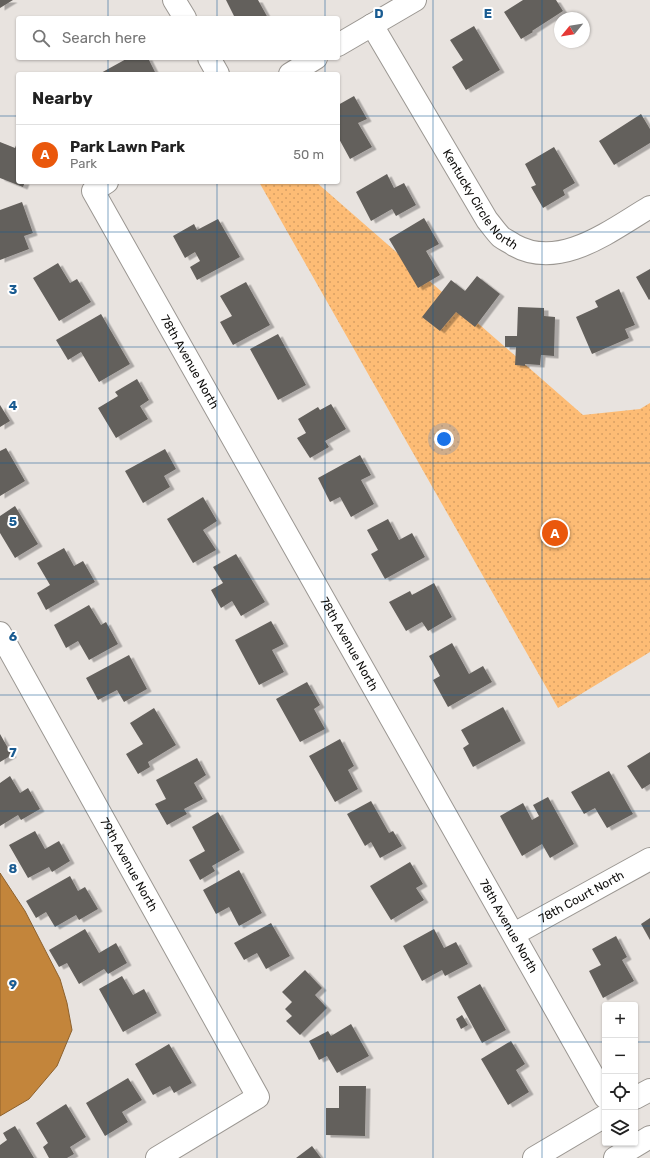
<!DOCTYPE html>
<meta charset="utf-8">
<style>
body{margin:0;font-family:Rubik,sans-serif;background:#f2f2f2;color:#222}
.controls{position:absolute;right:12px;bottom:12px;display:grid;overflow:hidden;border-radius:4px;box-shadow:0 1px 3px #0004}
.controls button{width:36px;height:36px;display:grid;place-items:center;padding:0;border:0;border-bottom:1px solid #e0e0e0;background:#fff;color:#222;font:20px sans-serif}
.compass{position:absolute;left:554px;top:12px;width:36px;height:36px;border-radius:50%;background:#fff;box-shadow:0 1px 3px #0004;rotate:240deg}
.you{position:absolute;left:444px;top:439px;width:14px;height:14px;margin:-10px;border:3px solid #fff;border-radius:50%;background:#1a73e8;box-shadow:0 0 0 6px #1a73e833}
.badge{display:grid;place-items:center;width:26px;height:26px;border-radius:50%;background:#ea580c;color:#fff;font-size:13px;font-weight:700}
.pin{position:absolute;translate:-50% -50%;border:2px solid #fff;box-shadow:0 1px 4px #0006}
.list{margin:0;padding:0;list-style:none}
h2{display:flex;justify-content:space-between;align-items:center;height:52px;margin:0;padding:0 16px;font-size:17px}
h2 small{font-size:13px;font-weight:400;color:#767676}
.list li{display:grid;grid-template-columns:26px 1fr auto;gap:12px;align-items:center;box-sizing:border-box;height:60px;padding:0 16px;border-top:1px solid #e0e0e0}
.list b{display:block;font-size:15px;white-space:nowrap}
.list p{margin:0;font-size:13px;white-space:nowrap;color:#767676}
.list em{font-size:13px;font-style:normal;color:#767676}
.icon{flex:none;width:22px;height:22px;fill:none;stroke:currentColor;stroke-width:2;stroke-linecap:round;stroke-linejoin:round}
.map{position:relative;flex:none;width:650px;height:1158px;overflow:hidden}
.search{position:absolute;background:#fff;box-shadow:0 1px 3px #0004;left:16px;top:16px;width:324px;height:44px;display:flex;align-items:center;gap:10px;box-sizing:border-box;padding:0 14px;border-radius:4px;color:#767676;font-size:15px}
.panel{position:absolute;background:#fff;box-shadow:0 1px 3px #0004;left:16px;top:72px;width:324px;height:112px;border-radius:4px}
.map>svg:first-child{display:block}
.park{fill:url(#park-dots)}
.water{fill:#c3853b;stroke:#8d612d}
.building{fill:#64605c;filter:url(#shadow)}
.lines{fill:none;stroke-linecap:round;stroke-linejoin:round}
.street-casing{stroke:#9b9792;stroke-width:24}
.secondary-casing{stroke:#9b9792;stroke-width:24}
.street{stroke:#fff;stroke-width:22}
.secondary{stroke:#fff;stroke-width:22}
.grid{fill:none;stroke:#195b91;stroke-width:1;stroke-opacity:0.55}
.labels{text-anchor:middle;stroke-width:4;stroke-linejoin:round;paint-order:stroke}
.street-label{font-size:12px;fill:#0e0d0b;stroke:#fff}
.grid-label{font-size:13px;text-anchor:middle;font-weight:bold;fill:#195b91;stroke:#fff;stroke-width:4;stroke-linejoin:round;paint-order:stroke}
</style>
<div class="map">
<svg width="650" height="1158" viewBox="0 0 650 1158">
<defs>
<pattern id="park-dots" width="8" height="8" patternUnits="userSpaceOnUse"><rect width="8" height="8" fill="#fdbc75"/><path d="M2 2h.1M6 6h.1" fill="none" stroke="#d8a064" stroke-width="1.8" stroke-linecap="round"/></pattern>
<filter id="shadow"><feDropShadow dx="4.5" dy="2.5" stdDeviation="0" flood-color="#0004"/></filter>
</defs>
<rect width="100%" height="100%" fill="#e8e3df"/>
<path class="park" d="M259,182H316L583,415L640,409L650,403V652L558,708Z"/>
<path class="water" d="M0,873L25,911L60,979L67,1003L72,1030L57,1066L29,1099L0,1116Z"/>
<path class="building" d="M0,0H13L0,8Z
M226,0H258L268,18H235Z
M523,0H556L563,11L532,31L533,32L521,39L504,12Z
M474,26L500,70L466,90L452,67L463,60L450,40Z
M128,58H148L156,74H99Z
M354,96L367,119L358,123L372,147L350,159L338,137V105Z
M641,114L650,129V143L614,165L599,141Z
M18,140V182H25L23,187L0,178V142L15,148Z
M554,147L575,183L563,190L565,195L543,208L531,187L536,185L525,164Z
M387,174L394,188L404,183L416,205L396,216L392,209L371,221L356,192Z
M22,202L33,233L24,236L29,249L0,260V210Z
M424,218L439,244L426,251L440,275L418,288L389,239Z
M218,219L240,257L197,280L190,267L200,261L195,252L185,258L173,236L194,224L197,230Z
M58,263L70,283L77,279L91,302L59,321L33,278Z
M650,269V299L649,300L636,277Z
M477,276L500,294L475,327L456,312L440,331L422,317L451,280L465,291Z
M246,282L270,325L233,345L220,322L232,316L220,296Z
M619,289L635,325L625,329L629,338L592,354L576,317L598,307L595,301Z
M518,307L544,308V316L555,317L554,356L541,355L540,365L525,364V366L515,365L516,347H505V336H517Z
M101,314L130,364L99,382L81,352L68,360L56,340Z
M278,334L306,385L278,400L250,349Z
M137,379L149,400L140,406L148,419L116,438L98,408L118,396L115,392Z
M331,404L346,429L325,441L329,447L310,458L297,438L306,433L298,419L318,407L320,410Z
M0,405L10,421L0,427Z
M6,448L25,481L0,496V451Z
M165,449L176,469L164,476L170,487L143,503L125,471Z
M360,455L371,475L361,480L374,504L351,517L340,497L330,502L318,478Z
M203,497L217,521L203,530L216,550L193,563L167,519Z
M15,506L38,544L15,558L0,533V516Z
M388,519L399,540L412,533L425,557L385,579L371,554L378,550L367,530Z
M64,548L74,566L83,561L95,582L46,610L37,593L50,585L37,563Z
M236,554L265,602L241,616L232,601L221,608L211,590L223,583L213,567Z
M434,583L452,617L428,631L422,622L406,631L389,602L410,591L412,595Z
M89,605L101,625L106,622L118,644L89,660L78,641L66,648L54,625Z
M271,621L284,644L272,650L284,672L259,685L235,640Z
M452,643L469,674L483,666L492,682L448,707L433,680L440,676L429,656Z
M129,655L147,689L124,702L117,690L98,700L86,678Z
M307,682L320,705L314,709L325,729L300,742L276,699Z
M503,707L521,741L473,767L463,748L469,744L461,730Z
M154,708L176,745L148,762L150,767L138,774L126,754L143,744L130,723Z
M0,734L12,755L0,762Z
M340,739L354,766L348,770L358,789L335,802L309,756Z
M650,752V784L642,789L627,766Z
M197,758L206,775L194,783L203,799L184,809L187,814L167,825L155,804L166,799L156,780Z
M609,771L633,814L607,828L595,808L584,814L571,792Z
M10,776L20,793L28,788L40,809L21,820L18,815L0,826V783Z
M548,797L574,844L550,858L542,844L522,856L500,816L523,803L532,820L539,816L533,805Z
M371,801L389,833L393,831L402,846L380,858L371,842L365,846L347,814Z
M218,812L240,850L212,866L215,871L200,880L189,860L205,851L192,827Z
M35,831L45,849L59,841L70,861L52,872L49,867L28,878L9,845Z
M410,862L423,884L416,888L424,900L391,920L370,886Z
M239,870L262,913L239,926L229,907L216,914L203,890Z
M70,876L78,891L85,887L98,909L79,920L76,915L55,927L46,912L36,918L26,901Z
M650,918V940L641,924Z
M271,923L290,956L266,969L257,953L244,960L234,943Z
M85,929L99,953L116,943L127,963L108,974L104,969L79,984L67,963L59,967L49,950Z
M434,929L444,948L456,942L468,964L445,976L442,970L422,981L403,946Z
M616,936L627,957L622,960L634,981L603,998L589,971L601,965L592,949Z
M305,970L322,988L315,995L327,1008L300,1035L286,1021L292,1016L285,1009L292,1002L282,992Z
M122,976L133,995L144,989L157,1013L123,1032L99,989Z
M480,984L506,1030L482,1043L457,997Z
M462,1015L468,1025L461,1029L456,1019Z
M351,1024L369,1056L337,1073L327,1056L319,1060L309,1041L328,1031L331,1036Z
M511,1041L525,1064L516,1070L529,1092L508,1105L481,1059Z
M169,1044L192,1083L174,1093L170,1086L153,1095L135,1064Z
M128,1078L142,1100L122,1112L128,1122L105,1136L86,1103Z
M339,1086H366L365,1136L326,1135V1108H339Z
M66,1104L86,1137L70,1147L74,1154L67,1158H49L43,1147L48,1143L36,1123Z
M15,1126L34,1158H0V1145L7,1140L3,1133Z
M312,1146L321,1158H296Z"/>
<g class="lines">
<g class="street-casing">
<g id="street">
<path d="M174,0L185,18"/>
<path id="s1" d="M372,25L487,220C492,226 496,232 501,237C505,240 510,242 514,245C560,271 611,230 650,207"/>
<path d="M338,45L415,0"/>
<path d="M209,58L218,74"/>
<path d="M290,74L316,58"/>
<path id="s2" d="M107,182L93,191L605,1097"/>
<path id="s3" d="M0,633L258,1097L157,1158"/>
<path id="s4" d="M514,934L650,859"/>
</g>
</g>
<g class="secondary-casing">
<path id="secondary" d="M635,1098L650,1090
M534,1158L605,1116
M615,1158L650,1137"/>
</g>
<use href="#street" class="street"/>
<use href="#secondary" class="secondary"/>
</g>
<path class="grid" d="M108,0V18M217,0V18M325,0V18M433,0V1158M542,0V1158M108,58V74M217,58V74M325,58V74M0,116H18M338,116H650M108,182V1158M217,182V1158M325,182V1158M0,232H650M0,347H650M0,463H650M0,579H650M0,695H650M0,811H650M0,926H650M0,1042H605M635,1042H650"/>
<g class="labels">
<g class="street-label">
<text dy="4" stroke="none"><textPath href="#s1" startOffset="206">Kentucky Circle North</textPath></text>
<text dy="4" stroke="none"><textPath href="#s2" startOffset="213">78th Avenue North</textPath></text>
<text dy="4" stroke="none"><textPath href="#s2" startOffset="537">78th Avenue North</textPath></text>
<text dy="4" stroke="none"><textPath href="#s3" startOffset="265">79th Avenue North</textPath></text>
<text dy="4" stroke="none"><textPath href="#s4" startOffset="77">78th Court North</textPath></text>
<text dy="4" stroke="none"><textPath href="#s2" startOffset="861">78th Avenue North</textPath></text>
</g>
</g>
<g class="grid-label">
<text x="379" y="18">D</text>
<text x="488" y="18">E</text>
<text x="13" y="294">3</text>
<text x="13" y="410">4</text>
<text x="13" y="526">5</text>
<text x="13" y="641">6</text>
<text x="13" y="757">7</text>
<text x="13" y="873">8</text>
<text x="13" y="989">9</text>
</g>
</svg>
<div class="controls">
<button>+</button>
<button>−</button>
<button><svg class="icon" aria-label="locate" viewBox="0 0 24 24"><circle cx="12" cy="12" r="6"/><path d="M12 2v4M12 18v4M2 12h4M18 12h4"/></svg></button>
<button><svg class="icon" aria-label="layers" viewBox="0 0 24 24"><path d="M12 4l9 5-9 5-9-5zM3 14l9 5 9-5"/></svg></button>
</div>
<svg class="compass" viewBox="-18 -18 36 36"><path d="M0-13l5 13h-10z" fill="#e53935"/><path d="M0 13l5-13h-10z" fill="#767676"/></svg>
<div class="you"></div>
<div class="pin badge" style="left:555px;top:533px">A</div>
<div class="search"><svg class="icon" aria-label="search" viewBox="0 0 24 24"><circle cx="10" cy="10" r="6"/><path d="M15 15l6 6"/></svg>Search here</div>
<section class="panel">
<h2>Nearby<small></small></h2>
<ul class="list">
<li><span class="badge">A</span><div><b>Park Lawn Park</b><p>Park</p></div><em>50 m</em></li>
</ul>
</section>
</div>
